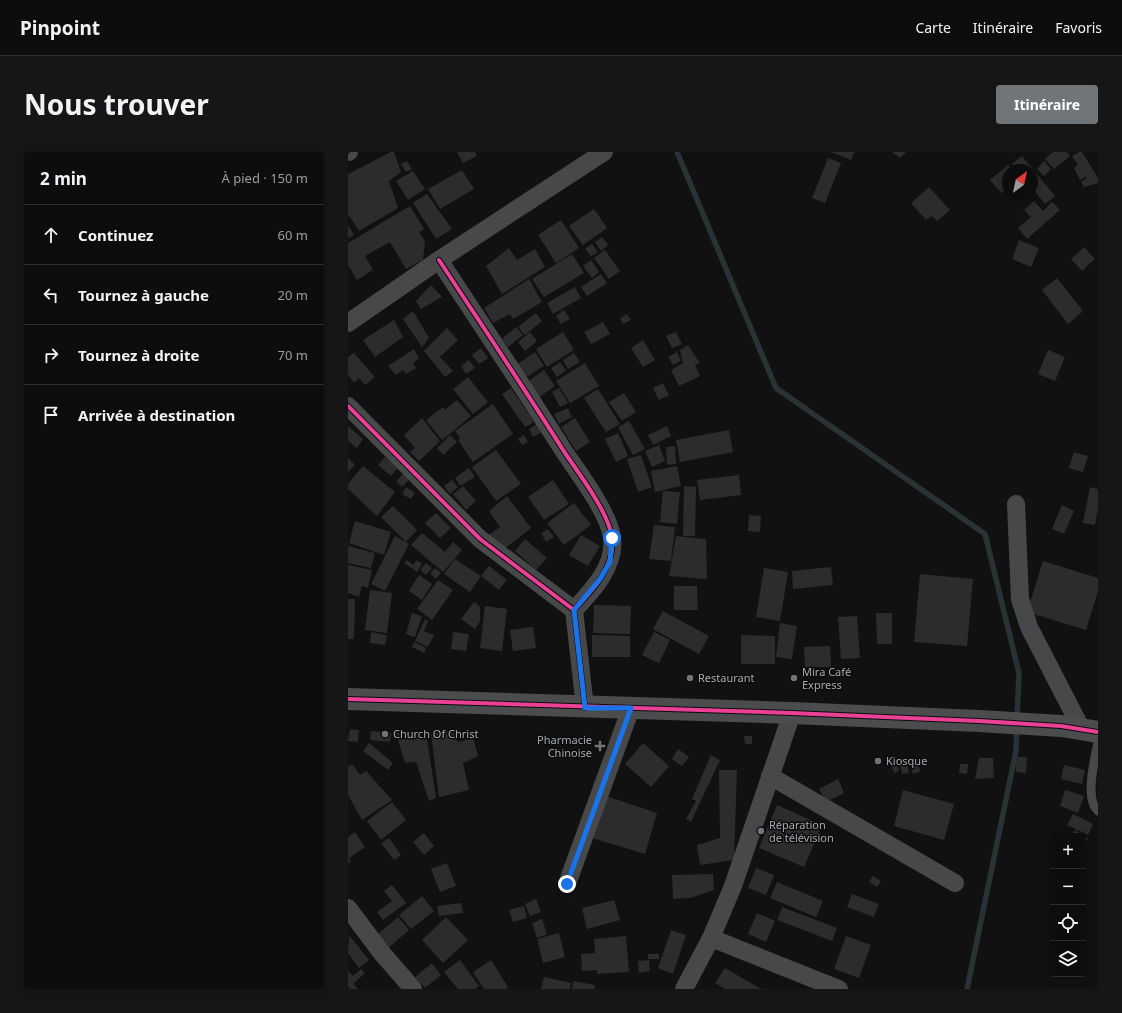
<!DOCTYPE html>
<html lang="fr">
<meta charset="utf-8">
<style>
body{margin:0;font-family:"Noto Sans",sans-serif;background:#161617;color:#f1f3f6}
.controls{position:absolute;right:12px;bottom:12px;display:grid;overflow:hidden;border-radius:4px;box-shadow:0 2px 10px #0003}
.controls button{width:36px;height:36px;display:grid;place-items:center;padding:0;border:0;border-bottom:1px solid #2d2d2e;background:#0d0d0e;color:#f1f3f6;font:20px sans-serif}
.compass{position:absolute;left:654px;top:12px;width:36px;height:36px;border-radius:50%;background:#0d0d0e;box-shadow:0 2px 10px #0003;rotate:33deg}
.stop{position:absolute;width:12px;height:12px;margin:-9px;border:3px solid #1a73e8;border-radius:50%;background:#fff}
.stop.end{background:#1a73e8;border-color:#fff;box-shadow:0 1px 4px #0008}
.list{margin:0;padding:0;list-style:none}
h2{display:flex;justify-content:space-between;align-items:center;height:52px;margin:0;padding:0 16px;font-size:17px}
h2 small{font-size:13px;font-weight:400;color:#9a9c9e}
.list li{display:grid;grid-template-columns:26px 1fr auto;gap:12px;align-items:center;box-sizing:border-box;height:60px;padding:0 16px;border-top:1px solid #2d2d2e}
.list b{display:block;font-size:15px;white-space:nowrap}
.list em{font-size:13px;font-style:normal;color:#9a9c9e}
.icon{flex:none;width:22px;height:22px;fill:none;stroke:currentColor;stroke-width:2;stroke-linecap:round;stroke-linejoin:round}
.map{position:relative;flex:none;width:750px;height:837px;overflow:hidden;border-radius:4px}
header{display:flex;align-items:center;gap:24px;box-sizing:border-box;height:56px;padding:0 20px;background:#0d0d0e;border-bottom:1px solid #2d2d2e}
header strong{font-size:19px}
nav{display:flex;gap:22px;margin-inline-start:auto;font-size:14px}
.intro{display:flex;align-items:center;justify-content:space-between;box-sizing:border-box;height:96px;padding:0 24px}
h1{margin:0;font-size:28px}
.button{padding:10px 18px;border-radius:4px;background:#70757a;color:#fff;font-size:14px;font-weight:700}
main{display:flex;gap:24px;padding:0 24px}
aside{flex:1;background:#0d0d0e;border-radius:4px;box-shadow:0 2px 10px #0003}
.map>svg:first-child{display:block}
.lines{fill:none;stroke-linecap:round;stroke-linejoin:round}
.stream{stroke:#293335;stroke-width:5.5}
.building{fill:#2c2c2d}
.lane{stroke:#46484a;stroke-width:9}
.street{stroke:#46484a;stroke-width:18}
.secondary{stroke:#4a4c4e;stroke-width:22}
.cycleway-casing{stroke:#0c0c0d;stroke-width:6}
.cycleway{stroke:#ea4096;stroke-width:4}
.route{stroke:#1a73e8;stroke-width:5}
.poi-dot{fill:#70757a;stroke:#0c0c0d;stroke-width:1.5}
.labels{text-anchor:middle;stroke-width:3;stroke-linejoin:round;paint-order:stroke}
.poi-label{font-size:11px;fill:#a3abb2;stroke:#0c0c0d;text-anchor:start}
</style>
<header>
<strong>Pinpoint</strong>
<nav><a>Carte</a><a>Itinéraire</a><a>Favoris</a></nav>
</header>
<div class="intro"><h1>Nous trouver</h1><a class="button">Itinéraire</a></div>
<main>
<aside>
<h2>2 min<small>À pied · 150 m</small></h2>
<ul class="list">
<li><svg class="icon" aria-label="ahead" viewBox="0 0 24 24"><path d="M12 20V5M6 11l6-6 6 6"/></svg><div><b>Continuez</b></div><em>60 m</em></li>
<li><svg class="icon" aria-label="left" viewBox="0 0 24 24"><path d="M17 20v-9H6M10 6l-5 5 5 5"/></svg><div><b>Tournez à gauche</b></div><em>20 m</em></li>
<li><svg class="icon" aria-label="right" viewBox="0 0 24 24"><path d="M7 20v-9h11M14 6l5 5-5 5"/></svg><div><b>Tournez à droite</b></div><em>70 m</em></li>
<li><svg class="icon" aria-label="arrive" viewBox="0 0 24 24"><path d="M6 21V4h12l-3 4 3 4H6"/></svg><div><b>Arrivée à destination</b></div></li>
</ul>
</aside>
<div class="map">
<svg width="750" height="837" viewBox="0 0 750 837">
<rect width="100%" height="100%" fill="#111112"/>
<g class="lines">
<path class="stream" d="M329,0L428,236L637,382L671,521L669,566
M619,837L668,599L669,575"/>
</g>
<path class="building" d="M43,0H46L53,20L41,29L50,56L11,79L0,62V22Z
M109,0H127L129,4L115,11Z
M483,0H506L503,8Z
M544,0H558L552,6Z
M705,0H719L722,4L706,17L697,7Z
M731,0H734L750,26V31L736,35L733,30L739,26L737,25L732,28L726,16L730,13L724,4Z
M674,4L707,44L697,52L684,36V18H669L664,12Z
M480,6L493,11L477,51L464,46Z
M59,9L64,17L58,20L53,12Z
M696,9L703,17L696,24L689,17Z
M660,13L664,18H660V35L653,41L642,28Z
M114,18L126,37L92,57L80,37Z
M65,19L77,37L60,48L48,29Z
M581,35L602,58L589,69L584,64L578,68L563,51Z
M79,42L104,77L88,87L65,51Z
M686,49L695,59L704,50L712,58L679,87L670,76L683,65L676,58Z
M62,54L76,77L71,80L77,89L75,108L58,117L42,90L17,104L25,118L9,128L0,113V91Z
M246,57L259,76L235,93L221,74Z
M213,68L231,96L208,111L190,83Z
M0,73L6,83L0,86Z
M254,85L260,93L253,99L247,90Z
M671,88L691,96L683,115L664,107Z
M244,92L250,100L243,104L237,97Z
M736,95L747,107L734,119L723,107Z
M161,96L169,108L187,97L197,115L154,142L138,114Z
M257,98L272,119L261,127L246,106Z
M224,102L236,121L196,145L184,127Z
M243,108L251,120L244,126L235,114Z
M253,122L259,131L239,144L233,135Z
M709,126L735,159L720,172L694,138Z
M181,127L194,150L165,167L162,162L145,171L136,156Z
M83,133L94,145L73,157L68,149Z
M227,135L233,146L205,162L199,151Z
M216,158L222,167L213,172L208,164Z
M65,159L81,186L74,195L55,167Z
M188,161L194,169L177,183L170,175Z
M279,162L283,168L275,172L272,166Z
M46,168L55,185L27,205L15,188Z
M255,170L262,182L243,192L236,180Z
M168,175L175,183L160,195L154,187Z
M99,176L110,188L92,205L105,219L97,225L76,199Z
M182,180L189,189L177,199L170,190Z
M215,180L226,198L199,215L188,197Z
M328,180L334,192L324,196L318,184Z
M295,188L307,208L295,215L283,196Z
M340,193L352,211L347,213L352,224L331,234L323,218L335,211L332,198Z
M133,196L140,206L131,212L124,203Z
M66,197L71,206L65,211L68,216L58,222L55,218L48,223L40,214Z
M700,198L717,205L707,229L690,222Z
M187,200L196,214L177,226L168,213Z
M329,200L333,209L325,213L320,205Z
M6,201L27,225L17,233L11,226L6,231L0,223V205Z
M226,201L232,210L220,217L215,208Z
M121,208L127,216L118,222L113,214Z
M212,210L218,218L209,225L203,216Z
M237,211L251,234L222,251L208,229Z
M196,218L207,234L190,246L179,230Z
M120,225L140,250L125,262L105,237Z
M315,231L321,243L311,248L305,236Z
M163,236L186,270L177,275L154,242Z
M211,236L220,251L212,255L204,240Z
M250,237L272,272L258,280L236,246Z
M276,241L288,260L274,269L261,250Z
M109,248L123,264L94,288L78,268L95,255L97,258Z
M145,252L165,282L125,310L110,288L112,286L107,279Z
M220,256L224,265L211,272L206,262Z
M74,266L92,289L71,309L62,300L67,296L56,283Z
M227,266L242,290L228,299L213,275Z
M281,269L297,297L285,303L270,275Z
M189,272L194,280L185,285L181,277Z
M0,274L15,287L9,296L0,289Z
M319,274L323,284L305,293L300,283Z
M381,278L385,300L332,310L328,288Z
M270,281L280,304L268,310L257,287Z
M102,283L109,290L95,303L89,296Z
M176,283L180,290L174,293L170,287Z
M311,293L317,309L304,315L297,299Z
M327,294L328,312L319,313L318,295Z
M148,298L173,332L148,349L124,315Z
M726,300L740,304L735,320L721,316Z
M293,303L304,335L290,340L279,307Z
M37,305L50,316L43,324L30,313Z
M0,306L7,313L0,320Z
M15,314L47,340L29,364L0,337V332Z
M329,314L333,334L307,340L303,319Z
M121,316L127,325L112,334L107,326Z
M56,321L62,327L54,335L48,329Z
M391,323L393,343L352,348L349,328Z
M104,328L110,335L102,342L96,334Z
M205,328L221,352L196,368L180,345Z
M115,334L128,349L118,358L105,342Z
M336,334L348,335L347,384H335Z
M58,335L67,341L63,347L54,342Z
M742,335L750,337V357L747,373L735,371Z
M315,339L332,340L329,372L312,370Z
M159,344L183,376L156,397L141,383L152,375L141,359Z
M226,351L243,373L216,393L199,371Z
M714,353L726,359L716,382L704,377Z
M45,354L69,378L58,390L33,365Z
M88,361L103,376L92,386L77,371Z
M401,363L413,364L412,380L400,379Z
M7,369L43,380L36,403L1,391Z
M306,373L327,375L323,409L301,407Z
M200,377L206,385L198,390L193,381Z
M74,381L97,400L105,390L114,398L95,420L63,393Z
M233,383L252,394L240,414L221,403Z
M47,384L61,392L37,439L23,432Z
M328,384L358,387L359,427L321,424Z
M177,387L199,406L188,418L167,399Z
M0,394L27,401L23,416L0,411Z
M107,407L133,424L122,440L96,422Z
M59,408L65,413L69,408L74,412L69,420L56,411Z
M695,409L750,426V439L738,478L679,460Z
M78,411L84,416L78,423L72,418Z
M0,413L24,418L20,436L14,434L11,445L0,441Z
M141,414L159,428L151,438L133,424Z
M483,415L485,433L445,437L444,419Z
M87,416L93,421L88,427L82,421Z
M416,416L440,420L432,469L408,465Z
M572,422L625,427L619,494L566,490Z
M71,423L84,432L74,448L61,439Z
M90,428L105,438L84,468L69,457Z
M326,434H349L350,458H326Z
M22,438L44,441L39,481L17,478Z
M0,447H7L6,487H0Z
M126,450L132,455V469L127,477L113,467Z
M246,453L283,454L282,482L245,481Z
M137,454L159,457L154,499L132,496Z
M315,459L361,484L351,502L305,477Z
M64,461L74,464L67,485L58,482Z
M528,461H544V492H529Z
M509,464L512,506L493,507L490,465Z
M77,467L80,469L76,479L86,483L80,495L67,489Z
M432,471L449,474L444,507L428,505Z
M185,475L188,496L165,499L162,478Z
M23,480L39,483L37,493L22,491Z
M105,480L121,482L118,499L103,497Z
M306,480L322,488L311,511L294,503Z
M244,483L282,484V505H244Z
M393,483L427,484V512H393Z
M66,490L78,496L76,501L64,495Z
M482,494L483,515H457L456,495Z
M2,577L11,578L10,590L0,589Z
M104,578L110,590L125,586L130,604L115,611L121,638L91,645L83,582Z
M23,579L43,581L42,590L22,588Z
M78,580L88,646L81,649L68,610L57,611L48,581Z
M396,584H404V592H397Z
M21,591L45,611L40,618L15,599Z
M295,591L321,614L303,635L277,612Z
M330,597L341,605L334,614L324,607Z
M363,603L372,608L343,670L338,667L348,649L344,647Z
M668,605H679L678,621L668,620Z
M631,606H645L646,626L627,627Z
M570,609L572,620L565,622L562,611Z
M548,610L551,619L546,621L543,613Z
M559,611L561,621L554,622L552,612Z
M4,612L12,623L18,619L44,648L14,668L0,643V615Z
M612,612H620L619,622L611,621Z
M716,613L737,618L734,632L713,627Z
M371,618H389L386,708L352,713L349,693L372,686Z
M490,627L496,641L478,650L471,637Z
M555,638L606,652L596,688L546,674Z
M717,638L736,644L730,661L712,654Z
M258,644L309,661L297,702L244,686Z
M44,650L58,668L33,688L19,669Z
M429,653L474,673L456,715L411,696Z
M725,662L745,672L740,683L719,673Z
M727,678L740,686L735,694V684H723Z
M7,680L17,695L1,706L3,709L0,711V685Z
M76,681L86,694L76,703L65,690Z
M41,686L53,703L46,708L33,691Z
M99,711L108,734L92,740L83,717Z
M408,716L426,723L418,743L400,736Z
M365,722L366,738L342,746L325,747L324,723Z
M525,724L533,729L529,735L521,730Z
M429,730L475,749L468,765L422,746Z
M44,733L58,751L35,768L29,760L44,749L36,739Z
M504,742L531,752L526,765L499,755Z
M74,744L86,759L63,777L51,763Z
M188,747L193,760L182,764L177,752Z
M266,748L272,768L239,777L234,756Z
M113,751L115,761L91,764L89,754Z
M176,754L179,766L165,770L161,758Z
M434,755L489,776L484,789L429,768Z
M409,761L427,769L418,790L400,782Z
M50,765L61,778L39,797L28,784Z
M98,765L120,788L95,811L74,788Z
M194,767L199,782L189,786L184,771Z
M323,778L338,783L325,822L310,816Z
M211,781L217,805L195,811L189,787Z
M1,783L21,808L11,816L0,801Z
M278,784L281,820L249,822V818L234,819L233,802L247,801L246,787Z
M498,784L523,793L511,826L486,817Z
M300,802H311V807H300Z
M112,808L131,834L127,837H110L96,820Z
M143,808L160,835L158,837H136L125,820Z
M301,808L302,819L291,821L290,809Z
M84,811L93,823L77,836L67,825Z
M377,816L413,837H377L367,831Z
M13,817L17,821L5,832L10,837H0V819L5,824Z
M196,825L223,831L222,837H193Z
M225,829L247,833L246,837H224Z"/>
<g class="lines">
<path class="lane" d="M750,590C747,607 736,647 750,659"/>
<path class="street" d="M0,0H1
M91,108C133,172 176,236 217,301C232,323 260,360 264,385C268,414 244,439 226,458
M0,171L91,108L256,0
M0,254L132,387L226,458L237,556
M668,352L672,447L681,475L733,576
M422,624L607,731
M219,732L283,556
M0,756L33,800L65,837
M363,786L491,837
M336,837L363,786L385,734L444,561"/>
<path class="secondary" d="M0,547L444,561L631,569L713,574L750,580"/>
<g class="cycleway-casing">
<path id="cycleway" d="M91,108C133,172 176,236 217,301C232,323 260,360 264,385C268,414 244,439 226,458
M0,254L132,387L226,458L237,556
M0,547L444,561L631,569L713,574L750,580"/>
</g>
<use href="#cycleway" class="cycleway"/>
</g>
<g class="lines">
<path class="route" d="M219,732L283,556H237L226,458L252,427L262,410L264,386"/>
</g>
<g class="poi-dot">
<circle cx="342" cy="526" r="4"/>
<circle cx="446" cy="526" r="4"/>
<circle cx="37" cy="582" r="4"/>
<path d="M250 588h4v4h4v4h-4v4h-4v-4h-4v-4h4z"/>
<circle cx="530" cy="609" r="4"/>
<circle cx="413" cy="679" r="4"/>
</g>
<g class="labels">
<g class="poi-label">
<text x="454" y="524">Mira Café<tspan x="454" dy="13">Express</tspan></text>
<text x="350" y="530">Restaurant</text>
<text x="45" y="586">Church Of Christ</text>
<text x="244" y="592" text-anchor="end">Pharmacie<tspan x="244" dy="13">Chinoise</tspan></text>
<text x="538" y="613">Kiosque</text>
<text x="421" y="677">Réparation<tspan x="421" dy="13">de télévision</tspan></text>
</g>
</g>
</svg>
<div class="controls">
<button>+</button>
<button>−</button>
<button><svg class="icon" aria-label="locate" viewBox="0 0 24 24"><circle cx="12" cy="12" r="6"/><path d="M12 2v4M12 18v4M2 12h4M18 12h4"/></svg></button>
<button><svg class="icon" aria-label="layers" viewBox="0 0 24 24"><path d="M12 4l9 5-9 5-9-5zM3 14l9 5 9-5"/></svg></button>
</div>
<svg class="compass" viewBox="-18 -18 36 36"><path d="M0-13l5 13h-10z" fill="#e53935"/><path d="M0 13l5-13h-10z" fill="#9a9c9e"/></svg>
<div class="stop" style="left:264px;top:386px"></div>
<div class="stop end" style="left:219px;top:732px"></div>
</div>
</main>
